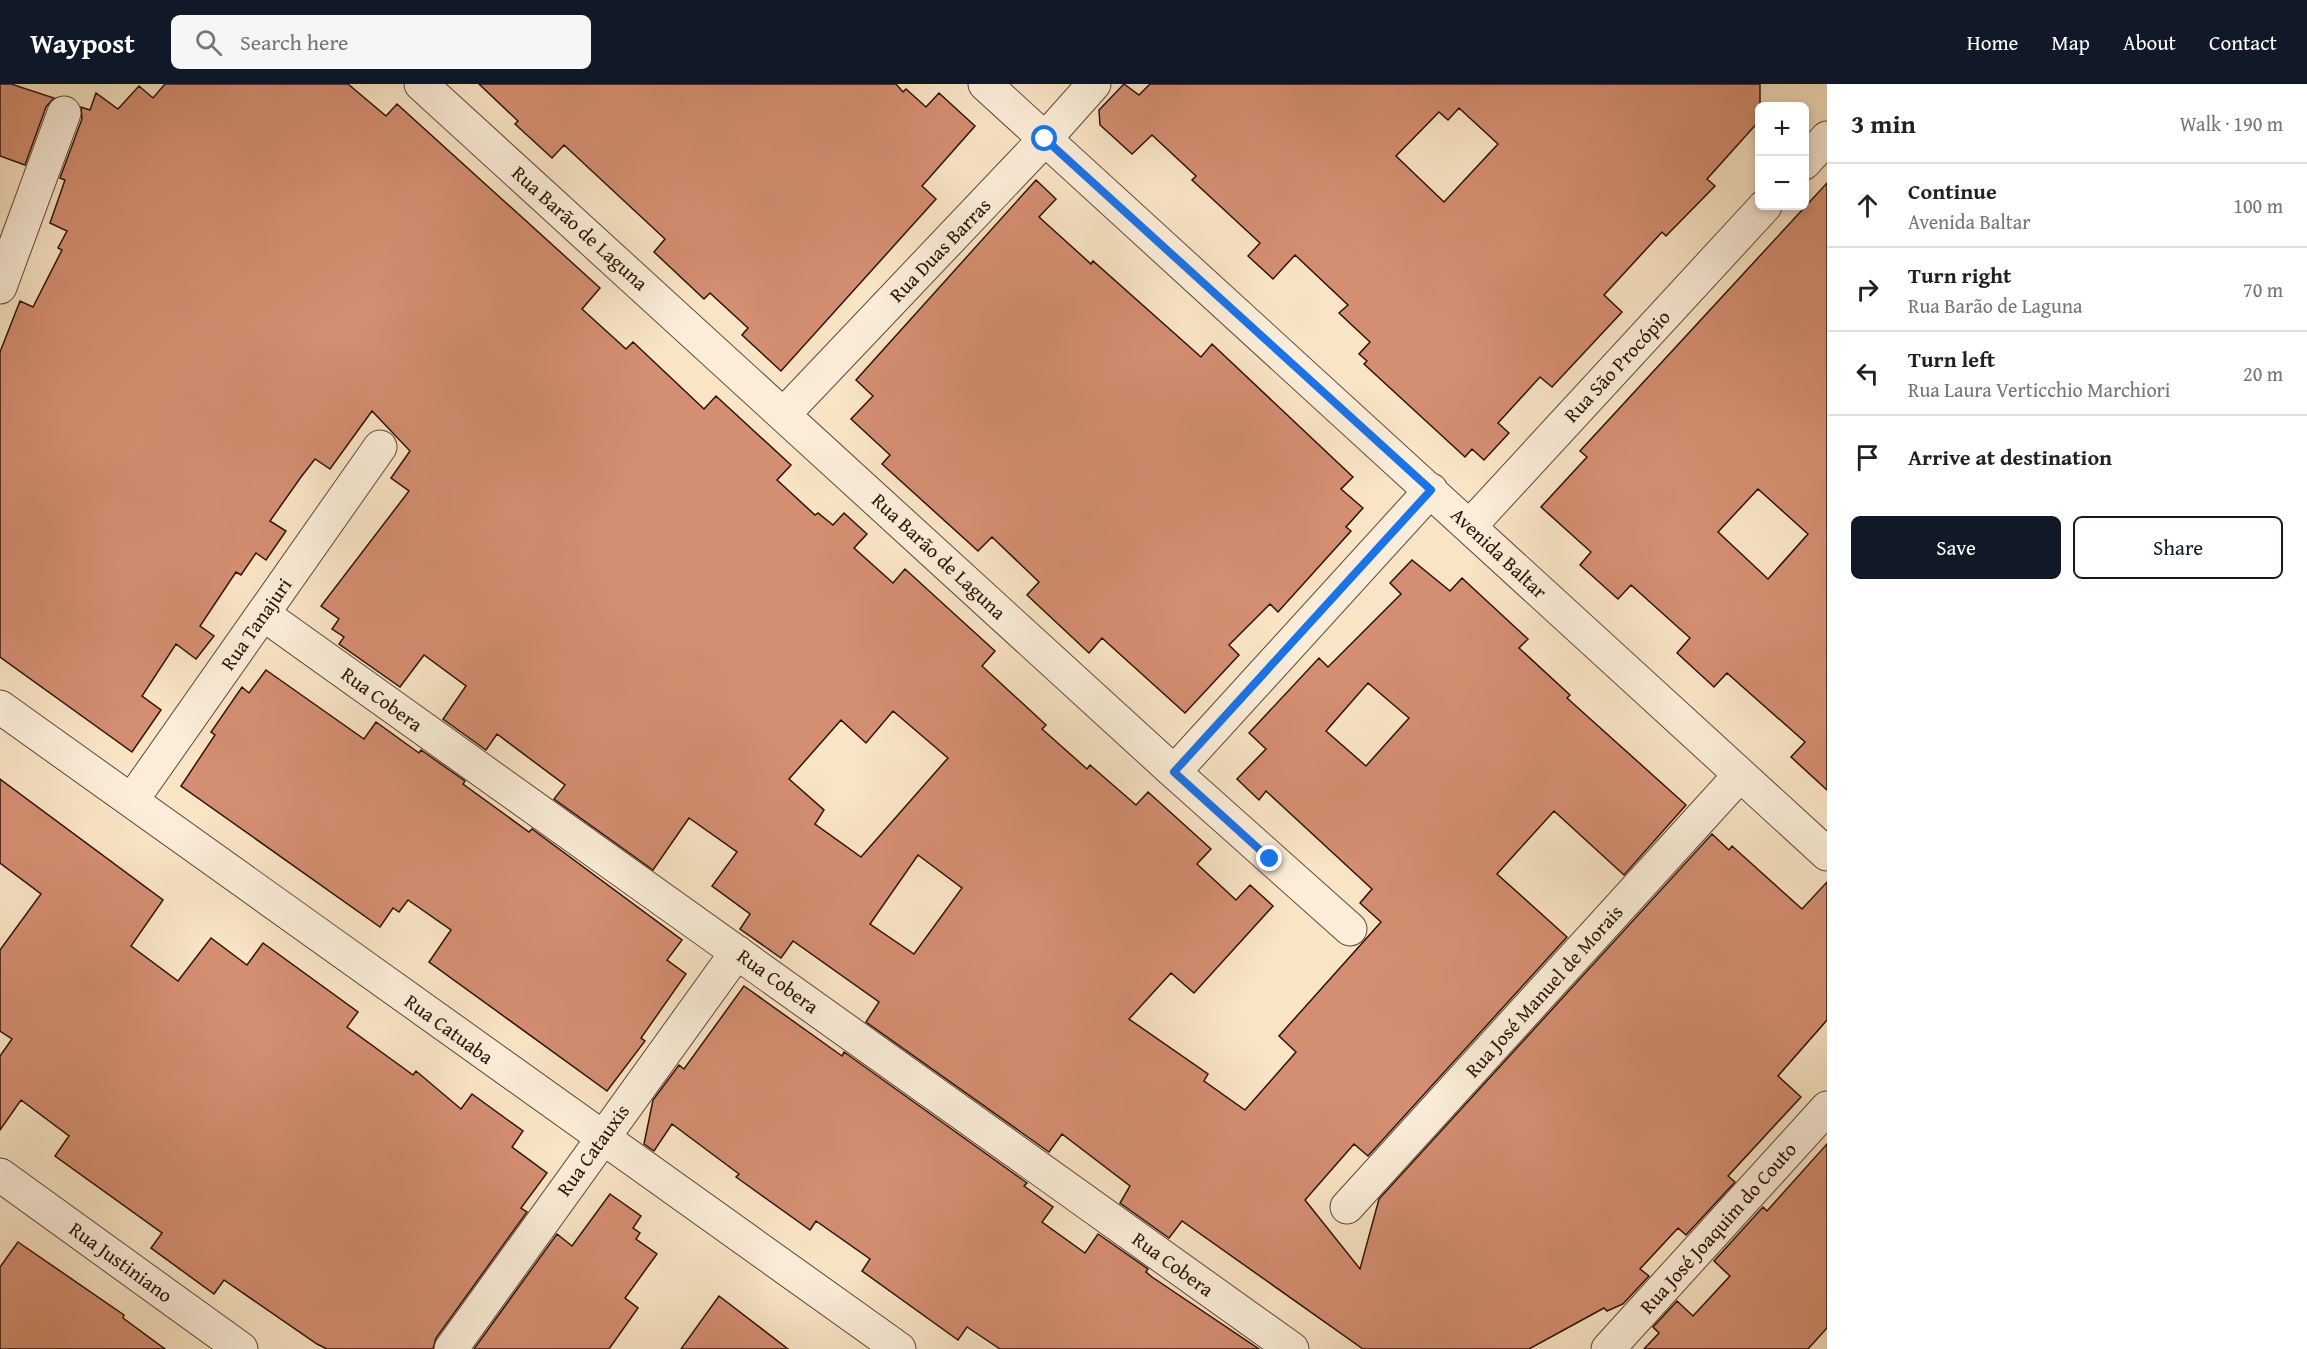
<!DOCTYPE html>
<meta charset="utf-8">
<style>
body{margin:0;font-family:"Gentium Book Plus",serif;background:#f6f6f6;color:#202124}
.controls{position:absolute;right:18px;top:18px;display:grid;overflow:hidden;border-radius:9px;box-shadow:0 3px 9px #0003}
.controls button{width:54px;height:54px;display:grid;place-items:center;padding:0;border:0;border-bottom:2px solid #e0e0e0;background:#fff;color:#202124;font:30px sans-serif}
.stop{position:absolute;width:18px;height:18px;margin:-14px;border:4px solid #1a73e8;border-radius:50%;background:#fff}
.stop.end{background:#1a73e8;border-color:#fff;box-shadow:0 2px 6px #0008}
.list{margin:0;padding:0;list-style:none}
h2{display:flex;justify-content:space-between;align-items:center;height:78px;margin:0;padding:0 24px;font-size:26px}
h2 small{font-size:20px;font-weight:400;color:#757577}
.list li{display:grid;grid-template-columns:39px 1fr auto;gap:18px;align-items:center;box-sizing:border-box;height:84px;padding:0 24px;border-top:2px solid #e0e0e0}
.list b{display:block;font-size:22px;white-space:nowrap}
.list p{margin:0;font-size:20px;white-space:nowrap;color:#757577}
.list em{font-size:20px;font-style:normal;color:#757577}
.actions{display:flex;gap:12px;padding:18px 24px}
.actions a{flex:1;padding:14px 0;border:2px solid #111827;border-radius:9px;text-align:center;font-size:21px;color:#111827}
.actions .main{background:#111827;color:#fff}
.icon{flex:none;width:33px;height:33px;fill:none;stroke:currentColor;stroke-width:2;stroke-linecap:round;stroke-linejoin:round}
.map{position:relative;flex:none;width:1827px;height:1265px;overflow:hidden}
header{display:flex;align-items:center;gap:36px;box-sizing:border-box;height:84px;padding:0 30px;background:#111827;color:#fff}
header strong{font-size:28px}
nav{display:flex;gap:33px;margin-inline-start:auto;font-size:21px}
.search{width:420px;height:54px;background:#f6f6f6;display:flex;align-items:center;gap:15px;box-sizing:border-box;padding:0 21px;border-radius:9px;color:#757577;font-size:22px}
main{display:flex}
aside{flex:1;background:#fff}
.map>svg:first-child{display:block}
.building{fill:#d48e71;stroke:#2e1207;stroke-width:1.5;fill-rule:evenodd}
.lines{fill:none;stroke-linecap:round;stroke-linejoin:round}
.minor-casing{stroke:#614636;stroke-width:35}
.minor{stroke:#fbedd9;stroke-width:33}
.route{stroke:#1a73e8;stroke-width:8}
.labels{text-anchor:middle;stroke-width:5;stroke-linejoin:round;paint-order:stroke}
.street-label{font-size:20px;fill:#2e1207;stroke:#fbedd9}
</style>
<header>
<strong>Waypost</strong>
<div class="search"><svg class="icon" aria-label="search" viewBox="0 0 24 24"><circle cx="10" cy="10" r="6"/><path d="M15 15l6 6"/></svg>Search here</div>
<nav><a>Home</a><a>Map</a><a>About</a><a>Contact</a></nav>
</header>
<main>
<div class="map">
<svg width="1827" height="1265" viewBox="0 0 1827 1265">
<rect width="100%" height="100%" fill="#f9e4c5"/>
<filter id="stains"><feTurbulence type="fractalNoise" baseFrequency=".00333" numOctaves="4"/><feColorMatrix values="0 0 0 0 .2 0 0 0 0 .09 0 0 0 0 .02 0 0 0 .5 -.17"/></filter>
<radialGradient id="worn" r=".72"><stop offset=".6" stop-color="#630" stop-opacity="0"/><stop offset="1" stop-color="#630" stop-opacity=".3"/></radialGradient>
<path class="building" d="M0,0H11L54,14L46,23L25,81L0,72Z
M165,0H348L386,32L397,20L600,204L582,225L626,265L633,258L704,325L716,312L791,381L777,396L815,431L818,429L833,441L844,429L867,450L854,464L893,499L905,485L995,567L982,582L1046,641L1042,645L1087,685L1090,681L1136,721L1148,708L1211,765L1197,780L1236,816L1250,801L1273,822L1194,909L1171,889L1129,935L1208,990L1204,997L1245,1026L1296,968L1279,952L1381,838L1360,819L1372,805L1266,707L1259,716L1237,695L1266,665L1249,649L1319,574L1328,583L1401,510L1390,499L1412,476L1450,507L1462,494L1528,555L1519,564L1570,611L1567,614L1686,721L1624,791L1554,727L1497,790L1567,853L1368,1072L1354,1060L1305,1116L1360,1185L1379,1115L1712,750L1729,766L1732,762L1802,825L1827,798V936L1778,992L1801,1013L1728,1092L1735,1098L1686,1151L1678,1144L1640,1185L1649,1192L1623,1220L1607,1227L1604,1224L1529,1265H1363L1182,1137L1169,1154L1120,1119L1130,1102L1062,1050L1049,1068L866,938L879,918L793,857L781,874L740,845L750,830L712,802L737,768L689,734L653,786L554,715L565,701L497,650L486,666L443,635L466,602L424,571L400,603L339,560L344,553L332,545L339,535L321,522L409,407L391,394L410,367L372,327L330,385L315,375L301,393L270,437L286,447L266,476L256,469L241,491L236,488L200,542L214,552L196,575L176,560L142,612L161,626L132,668L0,573V268L20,217L33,223L62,166L58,164L67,147L50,139L65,96L60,94L82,35L81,23L90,26L96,9L118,25L139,2L153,14ZM1368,599L1409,634L1366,682L1326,647ZM893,627L948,674L861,773L815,740L824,726L789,695L841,636L866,659ZM918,771L962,804L914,870L870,840Z
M479,0H896L903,8L906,5L926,23L939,9L975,42L922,102L936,115L781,287L742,251L748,244L710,209L704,215L654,168L665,155L564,61L552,74L515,40L518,37Z
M1124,0L1139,11L1150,0H1760V36L1707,95L1715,102L1666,152L1662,148L1604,211L1622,228L1552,303L1540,293L1498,339L1509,349L1484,376L1472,365L1465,373L1364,280L1367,277L1359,270L1370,258L1339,229L1348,221L1295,171L1273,195L1248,172L1260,159L1192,96L1196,92L1152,51L1132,70L1100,41L1099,26ZM1459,24L1498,60L1444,118L1396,72L1439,28L1448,36Z
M1036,96L1056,115L1039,133L1091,180L1093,177L1201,273L1212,260L1353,393L1341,405L1363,424L1346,443L1351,447L1278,528L1270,520L1229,561L1239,571L1185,629L1102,554L1089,569L1027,511L1039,498L992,453L978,467L882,380L890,371L851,335L873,312L856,296Z
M1827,99V706L1791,673L1805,658L1727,589L1714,603L1677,569L1690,554L1631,501L1618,515L1580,481L1591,468L1541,423L1587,373L1580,367ZM1758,405L1808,450L1768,495L1718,448Z
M266,586L364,655L376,638L419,669L421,666L465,697L463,700L529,748L532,745L682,856L667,876L686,890L641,954L645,957L607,1007L429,878L451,846L408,816L399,828L393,824L380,843L181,702L215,651L211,648L242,603L249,609Z
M0,695L163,816L131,862L178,897L211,854L247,881L263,859L358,928L347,943L413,991L416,987L461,1025L472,1010L523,1047L512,1063L547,1089L521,1124L527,1128L436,1254L433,1265H327L317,1260L224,1196L214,1210L151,1164L162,1149L55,1072L69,1052L21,1016L0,1046V972L12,955L0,947V866L41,810L0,779Z
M744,902L842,972L844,968L1027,1099L1024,1102L1053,1123L1042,1138L1085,1169L1098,1150L1148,1185L1146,1188L1152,1193L1259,1265H1000L967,1243L958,1256L862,1187L870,1175L816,1137L810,1146L736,1093L739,1090L672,1040L654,1067L644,1060L653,1016L679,981L684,985Z
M1827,1060V1244L1808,1265H1644L1659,1249L1653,1243L1677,1217L1693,1232L1730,1192L1714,1177L1763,1123L1767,1127Z
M610,1110L641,1132L633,1144L640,1149L636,1155L657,1170L625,1214L638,1224L609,1265H474L557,1150L572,1162Z
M18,1158L124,1231L123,1234L165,1265H0V1183Z
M719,1212L788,1265H681Z"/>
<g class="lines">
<g class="minor-casing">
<path id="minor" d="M421,0L1174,688L1431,406
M985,0L1827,770
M1804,79L1827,54
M0,203L64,29
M784,330L1045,55L1094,0
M1470,442L1765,122
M263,530L1292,1265
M0,623L899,1265
M1174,688L1350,845
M132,716L380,363
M0,1091L241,1265
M1347,1123L1740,691
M451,1265L737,868
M1608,1265L1827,1024"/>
</g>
<use href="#minor" class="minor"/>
</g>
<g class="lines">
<path class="route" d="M1045,55L1431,406L1174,688L1270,775"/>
</g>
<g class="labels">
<g class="street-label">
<text transform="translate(580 144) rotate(42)" y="7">Rua Barão de Laguna</text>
<text transform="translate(940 166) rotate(-46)" y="7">Rua Duas Barras</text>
<text transform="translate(1617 282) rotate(-47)" y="7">Rua São Procópio</text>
<text transform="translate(1499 469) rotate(43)" y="7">Avenida Baltar</text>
<text transform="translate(939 472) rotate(43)" y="7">Rua Barão de Laguna</text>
<text transform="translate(256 540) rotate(-55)" y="7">Rua Tanajuri</text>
<text transform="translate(382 615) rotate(36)" y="7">Rua Cobera</text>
<text transform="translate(778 897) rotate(36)" y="7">Rua Cobera</text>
<text transform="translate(1544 907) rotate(-48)" y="7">Rua José Manuel de Morais</text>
<text transform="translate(449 945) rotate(36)" y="7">Rua Catuaba</text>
<text transform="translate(593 1066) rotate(-54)" y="7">Rua Catauxis</text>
<text transform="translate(1718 1144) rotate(-48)" y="7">Rua José Joaquim do Couto</text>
<text transform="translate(121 1178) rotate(36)" y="7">Rua Justiniano</text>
<text transform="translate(1173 1180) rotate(36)" y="7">Rua Cobera</text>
</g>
</g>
<rect width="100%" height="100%" filter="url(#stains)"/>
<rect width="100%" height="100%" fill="url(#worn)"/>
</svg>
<div class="controls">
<button>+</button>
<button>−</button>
</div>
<div class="stop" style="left:1045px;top:55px"></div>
<div class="stop end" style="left:1270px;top:775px"></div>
</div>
<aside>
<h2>3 min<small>Walk · 190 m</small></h2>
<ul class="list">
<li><svg class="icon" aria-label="ahead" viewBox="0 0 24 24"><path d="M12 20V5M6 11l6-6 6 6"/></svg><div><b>Continue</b><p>Avenida Baltar</p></div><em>100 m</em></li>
<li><svg class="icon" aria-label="right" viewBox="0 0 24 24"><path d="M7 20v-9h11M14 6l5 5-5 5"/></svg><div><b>Turn right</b><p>Rua Barão de Laguna</p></div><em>70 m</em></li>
<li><svg class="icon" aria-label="left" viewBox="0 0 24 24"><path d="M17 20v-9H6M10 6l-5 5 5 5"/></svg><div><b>Turn left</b><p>Rua Laura Verticchio Marchiori</p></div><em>20 m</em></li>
<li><svg class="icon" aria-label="arrive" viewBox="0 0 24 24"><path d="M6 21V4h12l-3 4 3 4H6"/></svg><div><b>Arrive at destination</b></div></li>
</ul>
<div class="actions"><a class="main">Save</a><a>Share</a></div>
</aside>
</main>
